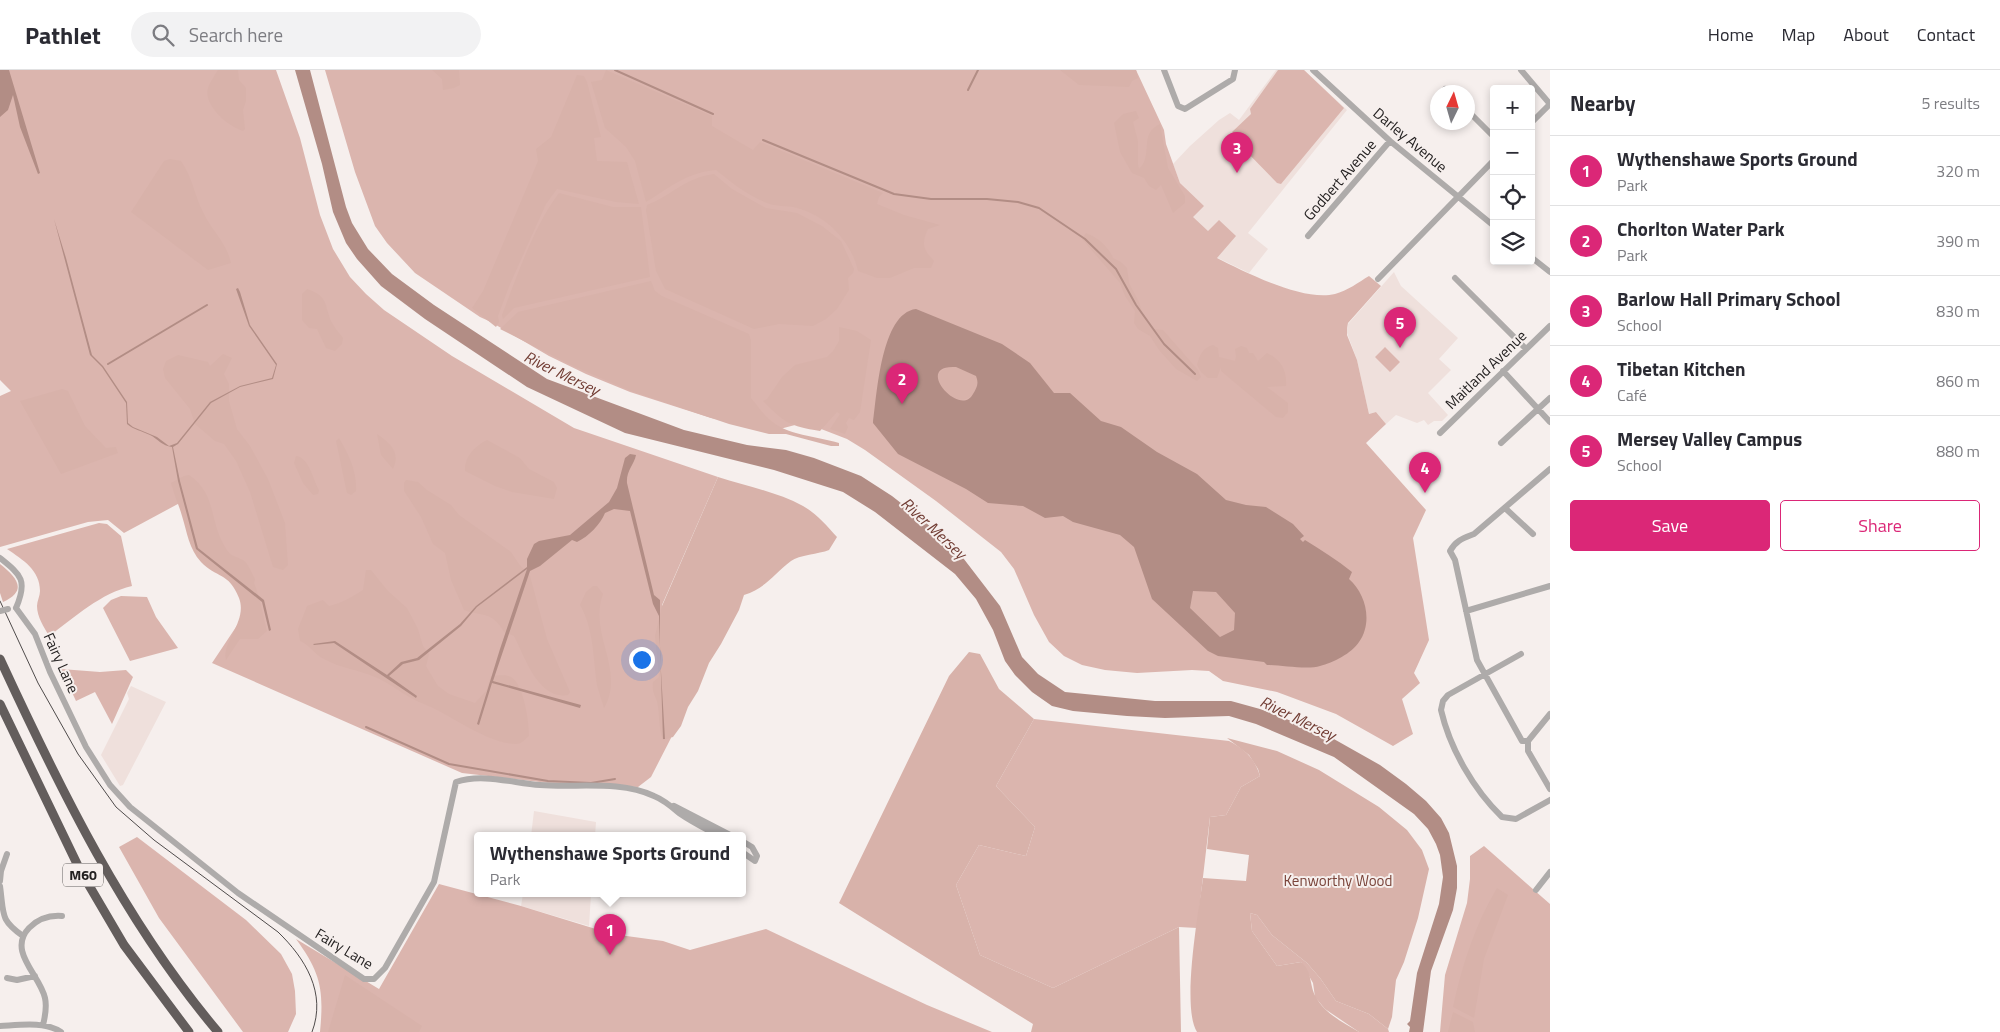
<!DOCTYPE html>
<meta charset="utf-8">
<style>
body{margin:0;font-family:"Titillium Web",sans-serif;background:#f2f2f3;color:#2b2b33}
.controls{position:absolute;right:15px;top:15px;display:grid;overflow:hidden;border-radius:5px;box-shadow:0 2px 8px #0003}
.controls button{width:45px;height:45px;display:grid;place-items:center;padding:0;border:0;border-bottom:1px solid #e1e1e2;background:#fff;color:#2b2b33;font:25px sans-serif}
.compass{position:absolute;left:1430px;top:15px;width:45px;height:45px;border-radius:50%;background:#fff;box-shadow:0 2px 8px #0003;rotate:5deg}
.you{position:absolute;left:641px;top:589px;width:18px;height:18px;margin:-12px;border:4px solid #fff;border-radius:50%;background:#1a73e8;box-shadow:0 0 0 8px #1a73e833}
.badge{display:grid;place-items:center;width:32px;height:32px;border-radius:50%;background:#db2777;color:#fff;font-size:16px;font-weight:700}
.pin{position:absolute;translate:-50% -41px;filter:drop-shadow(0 1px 2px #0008)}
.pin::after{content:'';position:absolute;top:26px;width:18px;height:15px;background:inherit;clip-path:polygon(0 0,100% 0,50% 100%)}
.popup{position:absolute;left:474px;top:762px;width:272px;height:65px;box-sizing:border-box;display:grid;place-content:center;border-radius:5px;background:#fff;filter:drop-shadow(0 1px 4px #0005);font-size:16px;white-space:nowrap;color:#7c7c81}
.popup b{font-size:19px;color:#2b2b33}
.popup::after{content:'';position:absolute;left:50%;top:100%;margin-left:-10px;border:10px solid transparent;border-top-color:#fff}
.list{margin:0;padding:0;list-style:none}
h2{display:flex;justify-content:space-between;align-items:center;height:65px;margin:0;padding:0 20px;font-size:21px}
h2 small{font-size:16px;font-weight:400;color:#7c7c81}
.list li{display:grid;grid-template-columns:32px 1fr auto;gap:15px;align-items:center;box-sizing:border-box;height:70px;padding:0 20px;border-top:1px solid #e1e1e2}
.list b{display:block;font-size:19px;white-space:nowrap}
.list p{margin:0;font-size:16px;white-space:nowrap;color:#7c7c81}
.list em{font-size:16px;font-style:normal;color:#7c7c81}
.actions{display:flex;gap:10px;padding:15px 20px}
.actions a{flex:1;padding:11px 0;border:1px solid #db2777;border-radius:5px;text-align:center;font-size:18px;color:#db2777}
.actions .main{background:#db2777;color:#fff}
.icon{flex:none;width:28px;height:28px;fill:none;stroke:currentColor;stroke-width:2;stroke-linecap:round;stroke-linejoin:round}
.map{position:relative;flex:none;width:1550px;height:962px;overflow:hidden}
header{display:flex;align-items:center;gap:30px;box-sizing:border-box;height:70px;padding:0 25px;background:#fff;border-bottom:1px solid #e1e1e2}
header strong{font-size:24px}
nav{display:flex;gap:28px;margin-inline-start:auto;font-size:18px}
.search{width:350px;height:45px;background:#f2f2f3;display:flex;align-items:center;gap:12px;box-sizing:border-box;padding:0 18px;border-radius:28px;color:#7c7c81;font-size:19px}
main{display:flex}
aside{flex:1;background:#fff}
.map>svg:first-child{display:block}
.built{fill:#efe0dc}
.green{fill:#dbb5ae}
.forest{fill:#d8b2aa}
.water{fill:#b28d85;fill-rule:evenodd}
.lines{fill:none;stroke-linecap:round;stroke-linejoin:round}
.stream{stroke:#b28d85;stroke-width:2}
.minor{stroke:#aeabaa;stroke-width:6}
.highway{stroke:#635d5c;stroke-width:9}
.tram{stroke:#4f4b4b;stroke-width:1}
.minor-bridge{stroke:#aeabaa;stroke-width:6}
.labels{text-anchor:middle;stroke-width:4;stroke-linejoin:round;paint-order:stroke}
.shield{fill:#f6efed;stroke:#635f5e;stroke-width:1}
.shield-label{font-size:14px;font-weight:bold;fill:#242121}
.street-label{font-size:15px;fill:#242121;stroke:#f6efed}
.park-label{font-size:15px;fill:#794339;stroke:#f6efed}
.water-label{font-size:16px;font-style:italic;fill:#713c33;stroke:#f6efed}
</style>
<header>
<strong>Pathlet</strong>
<div class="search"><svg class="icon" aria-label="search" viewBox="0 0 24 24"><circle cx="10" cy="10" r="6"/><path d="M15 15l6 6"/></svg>Search here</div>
<nav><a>Home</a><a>Map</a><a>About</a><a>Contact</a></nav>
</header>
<main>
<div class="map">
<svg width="1550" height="962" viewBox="0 0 1550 962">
<rect width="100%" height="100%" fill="#f6efed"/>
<path class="built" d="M1276,0H1304L1347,40L1248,163L1268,179L1249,203L1164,162L1185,118L1180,113L1173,94L1190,76L1219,50L1230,43L1239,50Z
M1394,202L1401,216L1458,268L1439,289L1451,300L1428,323L1448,345L1442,351H1434L1428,355L1424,350L1417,353L1396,345L1386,354L1376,342L1369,344L1357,290L1347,263V258L1348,254Z
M131,616L166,632L123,715L120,716L101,685L129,629L127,623Z
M534,741L596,752L595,766H531Z
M523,824H591L589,856L521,836Z"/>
<path class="green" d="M0,0H276L300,68L320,145L333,179L350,207L366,224L384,240L452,286L574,358L718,407L662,535L671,668L651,707L638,717L548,713L462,703L212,593L252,533L189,428L124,463L108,450L88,452L0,477V326L11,321L0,310Z
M325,0H1136L1164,60L1166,74L1180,113L1204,136L1193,147L1208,161L1219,150L1236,166L1217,188C1245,202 1303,232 1335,224C1347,221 1359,212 1369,206L1381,216L1348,253L1347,258V265L1357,290L1369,344L1376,342L1386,354L1366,373L1426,440L1413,468L1429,570L1414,603L1420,613L1402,629L1413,664L1393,676L1336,644L1277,622L1223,611L1209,601L1192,600L1137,603L1105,600L1082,595L1064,586L1049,572L1034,545L1014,499L1001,482L936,431L865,380L847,369L816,357L795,355L776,360L711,348L630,322L586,304L549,286L491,252L480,247L415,203L387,173L375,156L355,102Z
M1278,0H1304L1344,38L1281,114L1277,113L1242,77L1245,74L1232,62L1251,44L1250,39Z
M1385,277L1400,292L1390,302L1375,287Z
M99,453L107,454L121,466L132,516C101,523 75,547 49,566C44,557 37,547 37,536C37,531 40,526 40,521C40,500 23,490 7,479Z
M121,526L147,527L156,547L178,578L130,591L103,538L111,530Z
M61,599L100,602L126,600L133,607L112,654L95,622L76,631Z
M1034,649L1229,671C1245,679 1255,689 1260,706L1241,717L1226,745L1210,747L1197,858L1179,857L1053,918L980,885L956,815L979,775L1026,786L1035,757L996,716Z
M137,767L246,850L281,884L292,904L295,921L296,944L288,962H243L159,848L119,777Z
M1484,776L1550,834V962H1440L1445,905L1467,833L1470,809V786Z
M439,814L521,836L612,864L663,871L690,880L766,859L927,935L992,962H320C324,920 321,903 296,869L379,919Z
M1250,843L1257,845L1272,865L1307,893L1320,908L1336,931L1369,944L1388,959L1389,962H1359L1325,939L1315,927L1313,913L1301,892L1277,896L1252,861Z"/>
<path class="forest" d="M218,0H238L239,10L246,18V31L243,40L245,59L243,61C228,57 203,35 208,18C210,12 215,5 218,0Z
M432,0H459L460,15L454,18L443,20L442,9Z
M606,0L712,46V56L753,80L760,72L883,123L879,127L877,134L904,145L940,155L928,159C921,174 923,179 934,191L931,198H914L890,208H877L858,201C851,171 827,146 797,138C787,135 776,137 767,133C748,126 731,112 716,100C685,103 671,117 646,132L635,91L626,77L605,58L591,12L602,10Z
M1060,0H1136L1138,8L1132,11L1129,17L1079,15Z
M577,5L584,6L587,12L601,67L594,68L597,91L627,92L639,134L616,132L557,119L546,134L510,214L498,246L499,252L496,257L472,238L483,221L538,91L536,79L551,67Z
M1136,41L1139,48L1133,52L1138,71V94L1139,99C1154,85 1138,64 1160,54L1168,98L1185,126V133L1173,143L1161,115L1156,120L1149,116L1144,108L1132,103L1120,82L1114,53L1123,44Z
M170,89L181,91C193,109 194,124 203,142C211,160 227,173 231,193L208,200L131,142L164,91Z
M714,104L732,119L766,138L797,143L822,156L841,171L854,199L853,203L848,208L849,220L837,239L826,249L813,256L779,254L754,259L665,219L656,201L646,140L647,135C673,125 684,108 714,104Z
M559,123L613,137H641L650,207L514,238L503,249L502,245C517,206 534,156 559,123Z
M1086,163C1097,167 1109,177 1113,188L1121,192L1127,198L1129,213L1139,232L1142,242L1154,259L1163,260L1198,300L1201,307L1197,311L1176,299L1159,280L1150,266L1138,259L1134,253L1135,241L1125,226L1120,213L1082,169Z
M651,211L655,221L662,226L749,264L751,270V328C757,335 762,343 769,349C787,366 817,366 839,373V376H831L786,364H769L729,354L631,321L573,296L500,259L518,242Z
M307,219C328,226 324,233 331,251C334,257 339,263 343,268L342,274L335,281L326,278L317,259L309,258L302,250V224Z
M839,257L857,261L871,270L860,342L854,350L849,348L846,353L848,357L845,364L830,359L840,344L837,342L820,361C789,356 785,353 763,331L767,329L782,307L795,295L827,287L833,281L839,271Z
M1213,275L1218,278L1219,287L1235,291L1236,287L1235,279L1241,276L1247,278L1249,283H1253L1258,291L1267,283C1281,290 1287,300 1286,316L1267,317L1288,333V342L1283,348L1276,347L1221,301V297L1217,308H1208L1201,302L1197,295C1200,285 1202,278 1213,275Z
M223,284L232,288L224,304L229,314V331L237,359L250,376L268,409L285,453L288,495L283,500L273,497L250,422L236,391L224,374L215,371L195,354L190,339L165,308L163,299L166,291L178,285L208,292L210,296Z
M956,297L976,306C978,312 978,316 975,321C964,340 941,324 936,308C941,299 946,297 956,297Z
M62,319L68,321L85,356L106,378L116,377L118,383L61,404L20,331Z
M377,364C390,373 401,382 393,399L381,385Z
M339,368C349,385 357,401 356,421L351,425L347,423C343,406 340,388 336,371Z
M487,370L520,388L529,399L554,412L557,418L554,429L512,422L495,416L465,401C464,387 475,376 487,370Z
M296,386C309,387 313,410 319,420L318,424L313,425L303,413L294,393Z
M189,405C217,424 209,451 225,477C231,487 233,485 243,490C248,493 252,504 255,509L254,513C260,527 263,545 267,561L258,569H240L226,590C221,573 248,551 239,528C229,502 216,508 201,492C189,479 187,462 182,446C179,435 174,425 171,413L184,406Z
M718,407C746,416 777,422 803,436C816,443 827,456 837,467L829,480C819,484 799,485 791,491C774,504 766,518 744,525L739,540L721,574L709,593L698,621L688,637L681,656L673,667L663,670C658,657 660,644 657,631C654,624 652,621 653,612L659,607L655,566L662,536Z
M406,410L418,412L427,420L451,435L459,445L511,482L519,494L530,506L547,569L570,622L568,625C538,630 525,587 514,566L504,562C492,541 484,547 464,540L451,510L445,483L433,474L421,447L404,421V413Z
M0,494C16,507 29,520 3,532L0,523Z
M366,500H371L388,521L407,538L418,559L423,576L429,584L426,596L438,616L449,624L475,633L486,621L491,606C497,606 505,604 511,607C524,614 529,652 529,666C525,669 522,674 516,674C492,674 460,652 439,641C430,636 420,633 411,628C398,621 388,612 375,607C359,600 340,598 324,589C314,584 310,575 300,571L298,559L307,536L323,530L329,536C342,533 352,527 363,520Z
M593,516H597L603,524C588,564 626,600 604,638C602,631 599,623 597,615C593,588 594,559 580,535L586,522Z
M1193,521L1216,522L1235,543L1234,560L1220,567L1189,538Z
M969,582L980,584L999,619L1034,649L996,716L1035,757L1026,786L979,775L956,815L980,885L1053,918L1179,857L1181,962H1031L1033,954L839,833L949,606Z
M1227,668L1277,681L1319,700L1379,737L1407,760L1422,780L1429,799L1418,848L1404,892L1396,910L1392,947L1388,959L1369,944L1336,931L1320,908L1307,893L1272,865L1257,845L1250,843L1252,861L1277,896L1301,892C1313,902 1309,916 1316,927C1324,943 1344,953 1359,962H1197C1181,937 1199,840 1203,808L1246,811L1249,785L1207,779L1210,747L1226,745L1241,717L1260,706L1258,699L1249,685Z
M1497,818L1508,825L1484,889L1474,948L1453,937C1462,895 1475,855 1497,818Z
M345,905L422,956L419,962H328Z
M1453,942L1473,952L1475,962H1448Z"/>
<path class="water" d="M0,0H9L40,103L38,104L20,57L13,25L8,40L0,47Z
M295,0H310L346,137L352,153L368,179L392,204L434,235L547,309L684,360L747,375L786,380L814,388L861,406L892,426L925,452L957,480L1000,536L1022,587L1038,604L1065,622L1155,631H1231L1260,639L1325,664L1380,695L1406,714L1426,731L1441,748L1449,763L1457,796V818L1453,840L1431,901L1423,962H1409L1410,957L1407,954L1410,951L1417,903L1439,834L1443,807L1440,785L1436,774L1428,759L1414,744L1334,687L1256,654L1229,646L1165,648L1127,646L1073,641L1052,636L1032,622L1015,605L1005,591L993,560L976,529L955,504L875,442L843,422L774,400L625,363L527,317L425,249L381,216L357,189L346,173L333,142L322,94Z
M54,149L66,188L92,285L103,296L127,332L128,353L133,357L157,367L169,376L177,373L210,332L240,316L272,308L276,295L249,256L236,219L238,218L240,222L250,255L277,294L273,309L240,317L211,333L178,374L173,377L180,411L198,478L264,530L271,560L269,561L262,532L196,479L178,411L172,377C162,376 158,369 150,365C142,361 134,360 127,354L126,333L102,297L90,285Z
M916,239L1002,274L1030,293L1054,323H1070L1101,351L1121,357L1157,382L1197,404L1226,430L1246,435L1266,437L1293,454L1304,466L1300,469L1303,472L1305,470C1321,480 1337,490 1352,502L1349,509C1366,524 1373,552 1359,572C1352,583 1333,593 1320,596C1308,600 1280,595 1267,595L1264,592L1218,586L1208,581L1152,529L1134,477L1120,465L1073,452L1063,446L1045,448L1023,436L988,433L966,419L898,384L873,353C877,325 881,243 916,239ZM956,297L976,306C979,314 977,317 973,324C960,349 912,294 956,297ZM1193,521L1216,522L1235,543L1234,560L1220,567L1190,538Z
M630,384L636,385C634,395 626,401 627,413L654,525L660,530V585L665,669H663L659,546L653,534L630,441L614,439L605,443C600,455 589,466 577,472L572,470L540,496L530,501L493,611L581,635L580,638L492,613L479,655L477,654L500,579L527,499L477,537L461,556L419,590L403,594L389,606L417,626L416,628L334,573L314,575L313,574L335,571L387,605L401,592L417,588L460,554L476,536L527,497V489L534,474L539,471L570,465L609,432L617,418L625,388Z"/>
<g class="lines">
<path class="stream" d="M615,0L713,44
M968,20L978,0
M763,70L894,124L931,129H987L1018,132L1039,138L1085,169L1116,199L1136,235L1164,274L1195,304
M108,294L207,235
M366,657L449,694L548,711L591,713L615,709"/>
<path class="minor" d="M1164,0L1178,36L1185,39L1233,9L1235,0
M1313,0L1390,71L1494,156
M1521,0L1550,34
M1445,19L1448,22
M1468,41L1494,67
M1531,53L1550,34
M1308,166L1390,71
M1531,187L1550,202
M1455,208L1525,278
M1378,209L1494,90
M1503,301L1550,352
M1440,363L1550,256
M1501,373L1550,328
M1550,399L1474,464C1464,468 1456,470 1450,481L1455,490L1477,590L1522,671H1528V681L1550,719
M1505,438L1533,464
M0,488C21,505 28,510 16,538
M16,538L35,564L50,602L86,677L110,715L130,737L238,823L364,909H374L385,898L434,812L456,712C482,703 513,713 540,715C577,718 619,710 654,726C664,730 671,736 679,743C692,752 706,759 719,766
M1466,541L1550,516
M1521,584L1448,625L1443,631L1441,640C1450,679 1474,720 1502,747L1516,749L1550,730
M1528,671L1550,644
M674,736L732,766
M742,771L752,777L757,786L755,791L742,782
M0,811L1,801L7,784
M0,816C4,845 0,850 23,866
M1536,820L1550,802
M7,908L17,910L35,906
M43,955C45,947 47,937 45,928C40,905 7,881 29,858C38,849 49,845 62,846
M0,956C19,955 45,951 61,962"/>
<path class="highway" d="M0,589C60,719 125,852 218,962
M0,634L80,800L124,875L189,962"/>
<path class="tram" d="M0,531L38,613L78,684L116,737L154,770L278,862C305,888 327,923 312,962"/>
<path class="minor-bridge" d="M0,541L8,539"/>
</g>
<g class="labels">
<rect class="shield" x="63" y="793.5" width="40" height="23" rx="4"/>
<g class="shield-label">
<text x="83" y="810">M60</text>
</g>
<g class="street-label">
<text transform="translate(1410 70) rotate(40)" y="5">Darley Avenue</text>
<text transform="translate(1340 110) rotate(-49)" y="5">Godbert Avenue</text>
<text transform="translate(1486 300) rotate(-44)" y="5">Maitland Avenue</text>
<text transform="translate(61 593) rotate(66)" y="5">Fairy Lane</text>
<text transform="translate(344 879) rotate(31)" y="5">Fairy Lane</text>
</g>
<g class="park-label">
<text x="1338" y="816">Kenworthy Wood</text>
</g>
<g class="water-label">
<text transform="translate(562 303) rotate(26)" y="6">River Mersey</text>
<text transform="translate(934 458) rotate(43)" y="6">River Mersey</text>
<text transform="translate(1298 648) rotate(26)" y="6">River Mersey</text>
</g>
</g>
</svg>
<div class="controls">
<button>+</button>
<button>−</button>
<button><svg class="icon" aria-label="locate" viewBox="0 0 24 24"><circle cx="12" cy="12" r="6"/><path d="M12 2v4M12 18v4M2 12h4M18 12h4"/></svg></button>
<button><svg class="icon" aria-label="layers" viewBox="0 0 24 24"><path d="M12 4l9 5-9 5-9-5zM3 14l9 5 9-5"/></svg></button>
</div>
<svg class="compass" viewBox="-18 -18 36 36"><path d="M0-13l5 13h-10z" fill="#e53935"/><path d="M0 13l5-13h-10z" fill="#7c7c81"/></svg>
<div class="you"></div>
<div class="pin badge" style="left:610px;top:885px">1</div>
<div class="popup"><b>Wythenshawe Sports Ground</b>Park</div>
<div class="pin badge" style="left:902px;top:334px">2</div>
<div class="pin badge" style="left:1237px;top:103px">3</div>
<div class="pin badge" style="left:1425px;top:423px">4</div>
<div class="pin badge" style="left:1400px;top:278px">5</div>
</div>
<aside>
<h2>Nearby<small>5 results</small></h2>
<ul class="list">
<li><span class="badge">1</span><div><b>Wythenshawe Sports Ground</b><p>Park</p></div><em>320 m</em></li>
<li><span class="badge">2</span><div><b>Chorlton Water Park</b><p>Park</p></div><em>390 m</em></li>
<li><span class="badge">3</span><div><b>Barlow Hall Primary School</b><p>School</p></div><em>830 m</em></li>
<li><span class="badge">4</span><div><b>Tibetan Kitchen</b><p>Café</p></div><em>860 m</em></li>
<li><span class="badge">5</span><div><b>Mersey Valley Campus</b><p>School</p></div><em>880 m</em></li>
</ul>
<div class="actions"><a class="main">Save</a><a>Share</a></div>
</aside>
</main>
